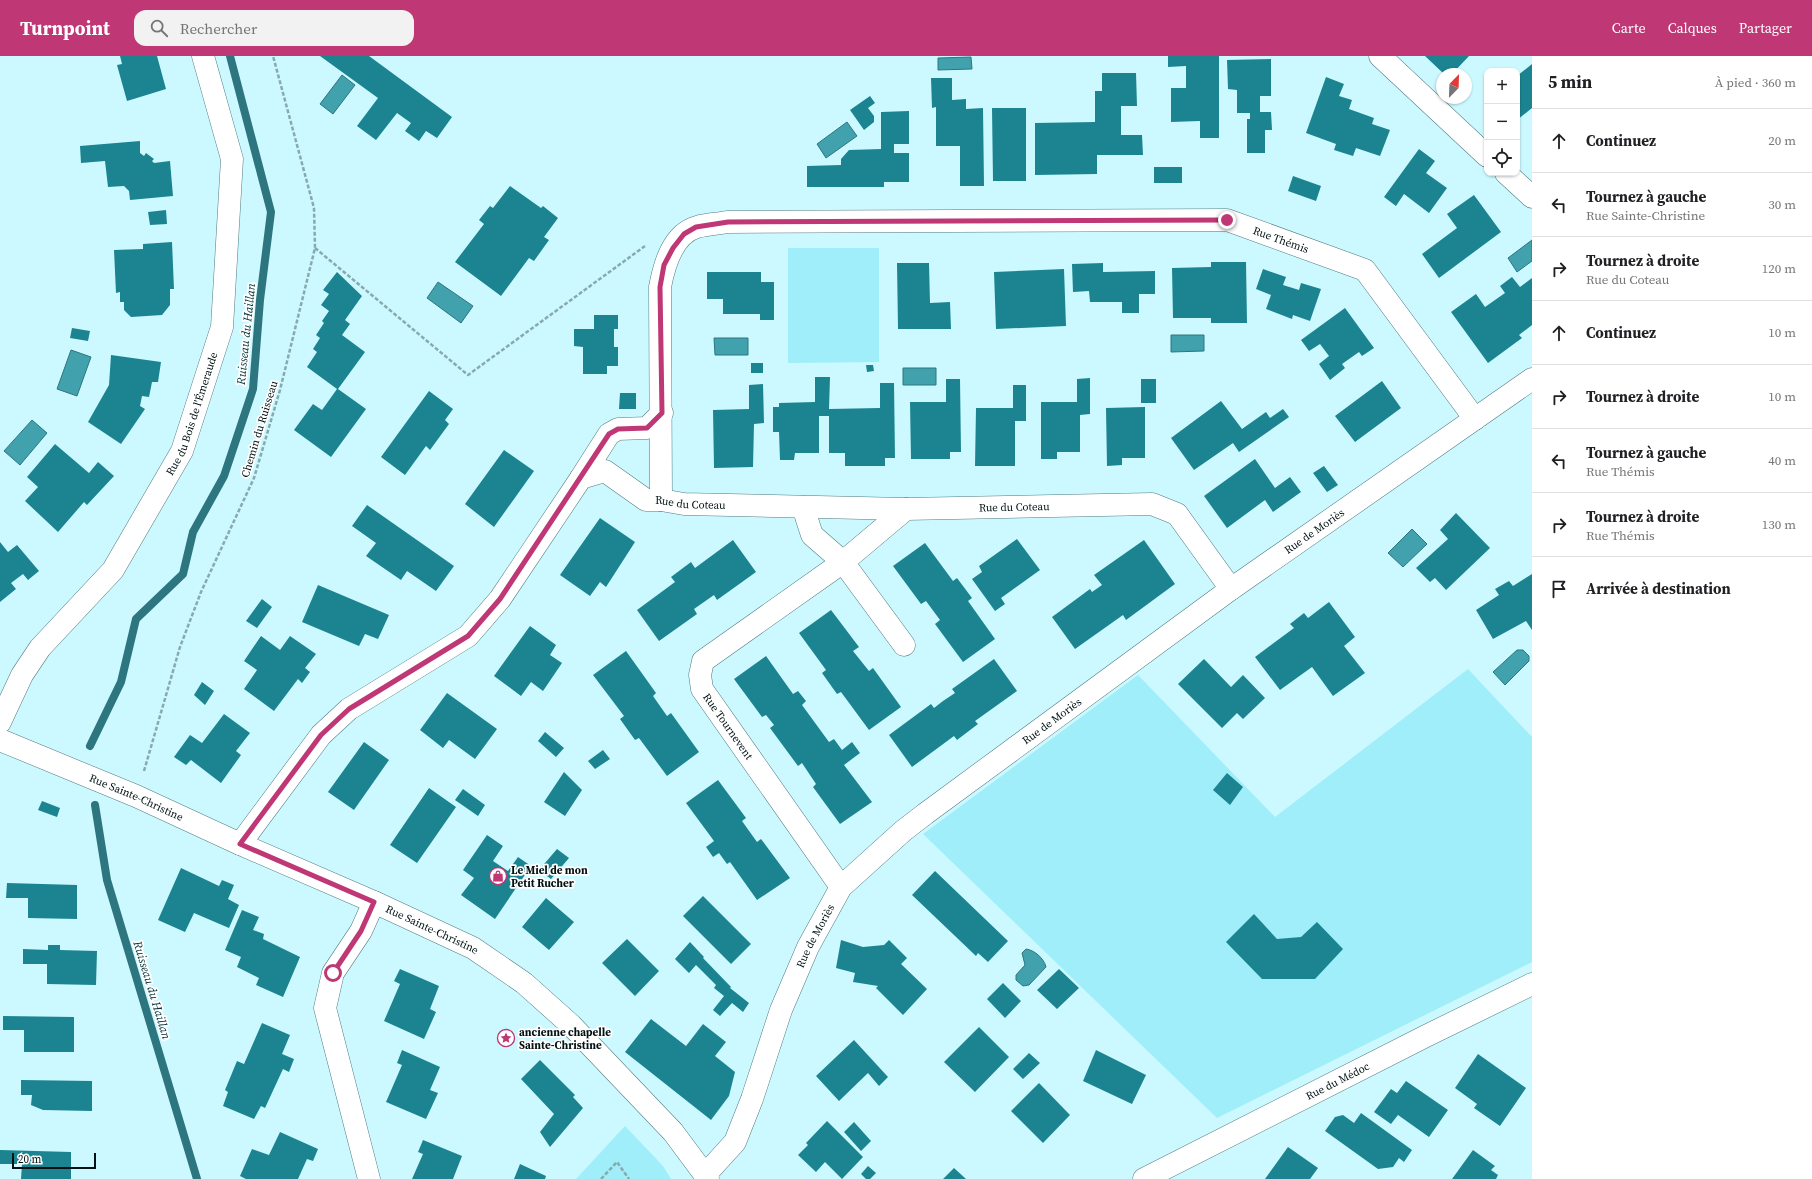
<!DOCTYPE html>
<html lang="fr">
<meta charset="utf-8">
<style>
body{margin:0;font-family:"Source Serif 4",serif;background:#f2f2f2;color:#202124}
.controls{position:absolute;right:12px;top:12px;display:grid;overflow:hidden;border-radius:8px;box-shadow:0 1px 3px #0004}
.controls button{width:36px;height:36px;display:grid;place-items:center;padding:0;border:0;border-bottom:1px solid #e0e0e0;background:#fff;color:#202124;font:20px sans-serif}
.compass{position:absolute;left:1436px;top:12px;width:36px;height:36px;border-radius:50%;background:#fff;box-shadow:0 1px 3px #0004;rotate:23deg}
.scale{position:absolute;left:12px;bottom:10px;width:84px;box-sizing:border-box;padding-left:4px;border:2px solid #021113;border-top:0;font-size:11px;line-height:14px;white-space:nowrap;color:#021113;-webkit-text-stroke:3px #fff;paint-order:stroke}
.stop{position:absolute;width:12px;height:12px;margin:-9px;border:3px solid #bf3775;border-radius:50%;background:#fff}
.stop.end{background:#bf3775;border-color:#fff;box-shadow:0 1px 4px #0008}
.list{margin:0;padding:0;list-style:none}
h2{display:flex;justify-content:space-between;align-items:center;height:52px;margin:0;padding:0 16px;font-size:17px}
h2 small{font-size:13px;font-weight:400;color:#757577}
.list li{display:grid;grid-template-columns:26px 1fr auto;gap:12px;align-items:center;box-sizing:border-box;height:64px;padding:0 16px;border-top:1px solid #e0e0e0}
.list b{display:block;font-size:15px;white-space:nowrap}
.list p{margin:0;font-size:13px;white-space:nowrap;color:#757577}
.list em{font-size:13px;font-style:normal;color:#757577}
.icon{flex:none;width:22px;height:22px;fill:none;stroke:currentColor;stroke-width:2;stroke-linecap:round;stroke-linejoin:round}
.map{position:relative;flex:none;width:1532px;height:1123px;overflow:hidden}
header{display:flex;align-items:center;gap:24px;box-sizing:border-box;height:56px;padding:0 20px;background:#bf3775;color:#fff}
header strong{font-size:19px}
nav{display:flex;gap:22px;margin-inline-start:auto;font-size:14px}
.search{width:280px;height:36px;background:#f2f2f2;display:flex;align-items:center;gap:10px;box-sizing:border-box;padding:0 14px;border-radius:12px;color:#757577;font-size:15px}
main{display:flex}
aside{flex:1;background:#fff}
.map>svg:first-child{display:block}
.green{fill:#9feef9}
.water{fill:#41a1ad;stroke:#2e767f}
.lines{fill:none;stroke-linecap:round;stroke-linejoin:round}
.stream{stroke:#2e767f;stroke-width:8}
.building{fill:#1b8490}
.minor-casing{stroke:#527b81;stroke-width:23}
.path{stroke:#87aaae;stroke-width:2.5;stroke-dasharray:4 2;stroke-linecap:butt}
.minor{stroke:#fff;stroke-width:22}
.route{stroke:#bf3775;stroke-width:5}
.labels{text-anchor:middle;stroke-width:3.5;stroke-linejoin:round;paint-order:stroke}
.street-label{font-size:11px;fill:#021113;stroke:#fff}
.poi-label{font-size:11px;font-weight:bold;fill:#021113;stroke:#fff;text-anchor:start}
.water-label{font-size:12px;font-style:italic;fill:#013136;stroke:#fff}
</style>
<header>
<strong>Turnpoint</strong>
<div class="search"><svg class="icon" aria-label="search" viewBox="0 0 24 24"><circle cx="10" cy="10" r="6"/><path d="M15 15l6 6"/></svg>Rechercher</div>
<nav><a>Carte</a><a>Calques</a><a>Partager</a></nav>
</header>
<main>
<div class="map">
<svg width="1532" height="1123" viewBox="0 0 1532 1123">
<rect width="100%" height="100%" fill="#ccf9ff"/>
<path class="green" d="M788,192H879V306L788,307Z
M1468,613L1532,681V906L1217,1062L923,778L1138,619L1275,761Z
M625,1070L663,1110L671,1123H576Z"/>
<path class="water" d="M971,1L972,13L938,14V2Z
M342,19L355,29L333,58L320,48Z
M847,66L857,80L826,102L817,88Z
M1532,184V205L1517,216L1508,202Z
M438,226L473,250L461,267L427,242Z
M1171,279H1204V295L1171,296Z
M714,282H748V299H715Z
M71,294L91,301L77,340L57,333Z
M903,312H936V329H903Z
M32,364L47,377L20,409L4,395Z
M1412,473L1427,488L1403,511L1388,497Z
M1517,594H1523L1529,600V605L1505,629L1493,616Z
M1026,893C1034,894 1044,902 1046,911L1029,929L1023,930L1016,924V919L1025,909L1022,897Z"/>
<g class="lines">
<path class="stream" d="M90,690L121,626L136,563L183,518L193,476L224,420L253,333L260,244L271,156L230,0
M95,749L107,824L197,1123"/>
</g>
<path class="building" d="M120,0H157L166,33L127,45L117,9L122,8Z
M320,0H369L452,61L437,82L426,75L419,85L405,75L411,67L397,57L376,84L357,70L378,42Z
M1168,0H1219V82H1200V65L1171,66V32H1186V10L1168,11Z
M1425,0H1469L1452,18H1444Z
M1271,3V40H1260V56H1271L1272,74H1265V97H1247V63H1250V57H1237V34L1228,33L1227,4Z
M1532,8V52L1517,64V20Z
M1102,17H1136L1137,50H1121V79H1142L1143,99H1097V118L1035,119V67L1095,66V35H1102Z
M1326,21L1344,28L1339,40L1352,44L1349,53L1374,62L1372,68L1390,74L1380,100L1356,92L1353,100L1334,94L1336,88L1306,77Z
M931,22H952V44L966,43V53L983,52L984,130H960V90H936V51L932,52Z
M870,40L875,47L868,52L874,60V66L864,74L850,54Z
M992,52H1026V125H993Z
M909,55V88H894V97H909V126H884V131H807V110L841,109V103L849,94L881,93V56Z
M140,85V97L144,100L146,97L154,103L152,105L154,107L170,105L173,140L130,144L129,135L124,130L108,131L105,105L81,107L80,90Z
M1419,93L1435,105L1426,117L1447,132L1429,157L1404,138L1396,150L1384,141Z
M1154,111H1182V127H1154Z
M1293,120L1321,130L1316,145L1288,135Z
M510,130L541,152L543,150L558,162L544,181L549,184L534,205L529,202L501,240L455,206L484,168L479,164L490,150L493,152Z
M1474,139L1501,176L1439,222L1422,198L1457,172L1447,158Z
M166,154L167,168L150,169L148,156Z
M172,186L174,233H170V249L162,259L131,261L124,254V246H120V236L116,237L114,194L143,193V188Z
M1211,206H1246L1247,267H1211V262H1173L1172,212L1211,211Z
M897,207H929L930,247L950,246L951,273H898Z
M1103,207V216L1155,215V238H1139V257H1122V246H1090L1089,235L1073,236L1072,208Z
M1064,213L1066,270L996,273L994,216Z
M1263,213L1286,221L1283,229L1299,234L1301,227L1321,233L1310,265L1293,259L1292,263L1266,253L1271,239L1256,233Z
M337,216L362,240L345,264L350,268L342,279L365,296L338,333L366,353L331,401L294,374L313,348L322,354L337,333L307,311L317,296L313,293L320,282L316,279L324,267L322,265L329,255L321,249L329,238L323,234Z
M707,216H761V226H774V264H760V258H723V243H707Z
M1512,221L1520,231L1532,222V269L1519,279L1522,282L1488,307L1451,256L1476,238L1485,251L1505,237L1500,230Z
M1345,252L1374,292L1362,300L1359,296L1342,308L1345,312L1330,324L1319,308L1329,300L1320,288L1309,295L1301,284Z
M594,259H618V273H614V291H618V310H607V318H583V291L574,290V273H594Z
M72,272L90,275L88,285L70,282Z
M111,299L161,306L158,326H152L149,341L142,340L140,350L145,353L121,388L88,366L109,329Z
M751,307H763V317H751Z
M866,309H873L874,315L867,316Z
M815,321H830L829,353L880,352V327H894L895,402H885V410H845V397H829V360H819V397H795L794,404H780L779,376H773V351H779V347L815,346Z
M1090,322V358L1080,359V396H1057V403H1041V346H1077V323Z
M946,323H960L961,396H950V403H911L910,346H946Z
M1141,323H1156V347H1141Z
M1382,325L1401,352L1355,386L1335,360Z
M763,328L764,367L754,368L753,411L714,412L713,354L749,353V329Z
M1013,329H1026V365H1015V410H975L976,352H1013Z
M429,335L453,353L445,364L449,368L430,394L426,390L405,419L381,401Z
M620,337H636V353H619Z
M1221,345L1242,373L1266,356L1270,362L1283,353L1289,361L1239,396L1233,387L1194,414L1171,382Z
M1145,351V402H1122V409L1107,410L1106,352Z
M55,388L89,417L98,406L114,420L87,449L84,446L58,476L25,445L38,431L27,421Z
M504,394L534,415L494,471L465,448Z
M1255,403L1275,432L1290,421L1301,436L1273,456L1265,444L1227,472L1204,440Z
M1324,410L1338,429L1327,436L1313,417Z
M367,449L454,510L436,535L407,515L401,524L366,500L376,487L352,470Z
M1456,457L1490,492L1446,534L1435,522L1430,526L1416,512L1448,483L1440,474Z
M600,462L635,486L606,531L600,526L590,540L560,519Z
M1017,483L1040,514L1001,542L1005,548L995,555L972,523L982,516L979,510Z
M733,484L756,516L717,544L714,539L694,553L697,558L659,585L637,554L675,526L671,521L691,506L695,512Z
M1144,484L1175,528L1126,564L1123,559L1075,593L1052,561L1090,533L1092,536L1102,529L1094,519Z
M0,486L8,496L17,489L39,515L28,524L23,518L11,527L16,533L0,546Z
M925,487L953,525L957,522L972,542L968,545L995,583L963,606L935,568L940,564L926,545L921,548L893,510Z
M1532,518V574L1526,565L1493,583L1476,554L1499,539L1495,533L1509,525L1513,530Z
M318,529L389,559L378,583L365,578L359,590L302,566Z
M262,543L272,551L257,572L246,565Z
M1329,546L1355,581L1344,590L1365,617L1333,640L1312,611L1280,634L1255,601L1294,572L1290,568L1304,557L1308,562Z
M831,554L859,591L853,595L869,615L873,612L901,651L869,674L841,636L837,638L822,617L826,614L799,577Z
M530,570L556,589L550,599L562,607L543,635L531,626L521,640L494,620Z
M261,580L280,594L290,580L316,598L305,612L310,616L302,627L298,623L274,655L244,633L257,614L244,605Z
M626,595L656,637L653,640L667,660L671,657L699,696L667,720L639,682L635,684L620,663L624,660L593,619Z
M766,600L793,638L798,635L806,645L802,649L829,686L834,683L842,694L852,686L860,697L844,709L872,746L840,768L813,731L816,728L802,707L798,710L770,672L774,669L766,659L762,661L734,623Z
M994,603L1017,635L975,665L978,668L957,684L954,680L912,711L889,679L931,648L934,652L943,645L955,637L952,633Z
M1204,603L1231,631L1243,619L1265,642L1243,663L1237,657L1222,672L1178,628Z
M202,626L214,635L205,649L194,639Z
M447,637L497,673L475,703L449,684L443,692L420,674Z
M224,658L250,677L236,695L241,699L221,727L191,704L186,709L174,701L190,679L202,687Z
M545,676L564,692L556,701L538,685Z
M364,686L389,704L354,754L328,736Z
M603,694L610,703L595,713L588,705Z
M564,716L582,734L565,760L544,746Z
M1227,717L1243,731L1230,749L1213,734Z
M718,724L746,762L742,765L757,786L761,783L790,822L757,844L730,806L727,808L719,797L713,801L706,791L714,785L686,747Z
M429,732L456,751L417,807L390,789Z
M463,733L485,749L478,760L455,744Z
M42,745L60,752L57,761L38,754Z
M487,779L503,790L493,805L508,815L518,801L531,810L495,863L461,839L474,822L463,814Z
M557,793L569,802L551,823L539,814Z
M181,812L219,830L222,824L234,829L228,843L239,849L229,872L194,857L185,876L158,864Z
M935,815L1008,885L988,906L978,897L976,900L912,839Z
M7,827L77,829V863L28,862V842H6Z
M703,840L751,888L731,908L683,860Z
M546,842L574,866L549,894L522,871Z
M242,854L259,861L253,874L264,878L263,883L300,901L283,941L256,929L259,922L237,911L241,901L225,894Z
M1254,858L1277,883L1301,881L1317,866L1343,893L1315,923H1262L1226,886Z
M627,883L659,915L635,940L602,907Z
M841,884L863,891L884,889L889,884L907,902L901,908L927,933L903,959L876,932L878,930L853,926L855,917L836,912Z
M690,886L704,901L703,902L731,931L730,932L749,947L743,956L732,947L720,960L713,954L724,940L714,932L716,929L696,909L689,917L675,903Z
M48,889H60V894L97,895L96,929L47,928V908H23V893L48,894Z
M400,913L439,930L430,953L436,956L424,983L384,965L400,928L394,925Z
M1059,913L1079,932L1057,953L1037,934Z
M1003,927L1021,945L1005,962L987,943Z
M3,960L74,961V996H24V974H3Z
M651,963L686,990L703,968L726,986L715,1000L735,1016L729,1040L711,1064L625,996Z
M262,967L290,979L282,998L294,1003L289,1016L283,1013L265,1052L261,1050L254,1063L223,1050L228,1036L225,1034L237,1005L244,1008Z
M979,971L1009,1001L975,1036L944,1006Z
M854,984L888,1021L879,1030L868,1017L839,1045L816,1020Z
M402,994L440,1011L430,1034L438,1037L426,1063L386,1046L402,1009L397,1007Z
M1096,994L1146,1019L1132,1048L1083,1025Z
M1029,997L1040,1007L1023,1023L1013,1013Z
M1478,998L1526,1032L1500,1070L1474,1052L1477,1048L1455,1032Z
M540,1004L575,1039L573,1041L583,1052L550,1091L540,1076L554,1058L521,1023Z
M21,1024L92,1025V1055L43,1054L31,1049L32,1039H21Z
M1406,1025L1448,1054L1429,1081L1398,1059L1391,1068L1374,1056L1391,1033L1397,1037Z
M1039,1027L1070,1059L1043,1087L1011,1055Z
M1361,1057L1412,1094L1404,1106L1399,1102L1393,1111L1378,1113L1325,1075L1335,1061L1343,1059L1354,1067Z
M827,1065L863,1101L842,1123L825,1106L816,1116L798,1099L808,1089L806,1087Z
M854,1066L871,1085L861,1095L844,1076Z
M280,1076L318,1093L313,1105L307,1103L298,1123H246L240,1120L252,1093L269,1099Z
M423,1084L462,1100L453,1123H412L423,1098L418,1096Z
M1288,1091L1318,1112L1310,1123H1265Z
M0,1094L71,1096V1123H21L22,1108H0Z
M1473,1094L1495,1110L1491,1114L1498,1119L1496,1123H1452Z
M520,1108L546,1120L545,1123H514Z
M868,1110L876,1117L870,1123H866L861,1118Z
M954,1112L966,1123H943Z"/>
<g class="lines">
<g class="minor-casing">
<g id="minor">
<path d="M1380,0L1487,100"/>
<path d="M1506,117L1532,141"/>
<path d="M581,422L609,378L618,373L647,372L662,357"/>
<path id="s1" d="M661,444L660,231C664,210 672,178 697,171C707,168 717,168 727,166L1227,164L1365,214L1475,363"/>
<path id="s2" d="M803,451L812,479L843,506L703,605L700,619L702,633L841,831"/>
<path d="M904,589L843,506L906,453"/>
<path id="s3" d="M0,666L22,619L40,592L113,514L182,395L222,271L232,103L203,0"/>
<path id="s4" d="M0,684L136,740L240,788L374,846L473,892L524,927L571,969L673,1076L708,1123"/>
<path id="s5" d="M240,788L321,679L349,653L468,580L500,543L581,422L605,415L646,444H661L684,448L906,453L1152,448L1177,458L1231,533"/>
<path id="s6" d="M705,1119L735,1086L752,1043L781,954L808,891L841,831L903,775L925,758L1231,533L1532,323"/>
<path d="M369,1123L325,952L333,917L361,875L374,846"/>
<path id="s7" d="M1144,1123L1426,980L1532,928"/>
</g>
</g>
<path class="path" d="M315,192L468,319L645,190
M144,715L180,591L201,536L254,422L280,334L315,192L314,152L273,0
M601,1123L617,1106L629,1123"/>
<use href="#minor" class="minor"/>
</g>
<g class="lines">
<path class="route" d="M333,917L361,875L374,846L240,788L321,679L349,653L468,580L500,543L609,378L618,373L647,372L662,357L660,231L664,209L673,192L684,178L696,171L728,166L1227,164"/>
</g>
<defs>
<g id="shop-ring" transform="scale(0.9)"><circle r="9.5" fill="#fff" stroke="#bf3775" stroke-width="1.5"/><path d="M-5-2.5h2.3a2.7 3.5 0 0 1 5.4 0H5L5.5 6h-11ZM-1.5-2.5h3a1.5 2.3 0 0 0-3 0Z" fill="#bf3775"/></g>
<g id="sight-ring" transform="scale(0.9)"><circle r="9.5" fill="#fff" stroke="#bf3775" stroke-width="1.5"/><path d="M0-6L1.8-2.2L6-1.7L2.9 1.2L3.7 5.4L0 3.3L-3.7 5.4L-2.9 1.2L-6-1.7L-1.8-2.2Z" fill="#bf3775"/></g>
</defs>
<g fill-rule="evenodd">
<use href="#shop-ring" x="498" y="820"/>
<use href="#sight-ring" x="506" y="982"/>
</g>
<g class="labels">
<g class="street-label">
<text dy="4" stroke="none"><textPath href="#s1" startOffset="875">Rue Thémis</textPath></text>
<text dy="4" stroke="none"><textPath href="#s3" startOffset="367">Rue du Bois de l'Émeraude</textPath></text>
<text transform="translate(259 373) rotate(-73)" y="4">Chemin du Ruisseau</text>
<text dy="4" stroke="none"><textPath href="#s5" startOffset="628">Rue du Coteau</textPath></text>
<text dy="4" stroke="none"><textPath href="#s5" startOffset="952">Rue du Coteau</textPath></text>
<text dy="4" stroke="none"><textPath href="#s6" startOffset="914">Rue de Moriès</textPath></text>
<text dy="4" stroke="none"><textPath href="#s6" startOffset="590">Rue de Moriès</textPath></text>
<text dy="4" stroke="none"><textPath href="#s2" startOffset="316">Rue Tournevent</textPath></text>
<text dy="4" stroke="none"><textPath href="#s4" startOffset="148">Rue Sainte-Christine</textPath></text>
<text dy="4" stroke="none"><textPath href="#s4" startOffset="472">Rue Sainte-Christine</textPath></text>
<text dy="4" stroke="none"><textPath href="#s6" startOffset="266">Rue de Moriès</textPath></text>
<text dy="4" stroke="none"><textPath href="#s7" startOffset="217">Rue du Médoc</textPath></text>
</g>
<g class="poi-label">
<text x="511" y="818">Le Miel de mon<tspan x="511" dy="13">Petit Rucher</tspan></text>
<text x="519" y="980">ancienne chapelle<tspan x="519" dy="13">Sainte-Christine</tspan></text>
</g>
<g class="water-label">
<text transform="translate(246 278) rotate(-84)" y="4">Ruisseau du Haillan</text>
<text transform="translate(152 934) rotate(73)" y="4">Ruisseau du Haillan</text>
</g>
</g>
</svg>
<div class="controls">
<button>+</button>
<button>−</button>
<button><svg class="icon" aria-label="locate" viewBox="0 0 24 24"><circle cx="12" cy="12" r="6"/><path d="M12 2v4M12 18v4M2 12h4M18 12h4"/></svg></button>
</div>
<svg class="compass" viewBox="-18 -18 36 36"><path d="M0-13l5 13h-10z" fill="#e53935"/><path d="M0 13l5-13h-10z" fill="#757577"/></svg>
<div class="scale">20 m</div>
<div class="stop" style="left:333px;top:917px"></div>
<div class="stop end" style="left:1227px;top:164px"></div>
</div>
<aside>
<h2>5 min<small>À pied · 360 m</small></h2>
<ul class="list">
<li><svg class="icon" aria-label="ahead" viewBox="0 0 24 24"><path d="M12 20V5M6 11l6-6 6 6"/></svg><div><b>Continuez</b></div><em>20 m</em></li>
<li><svg class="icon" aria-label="left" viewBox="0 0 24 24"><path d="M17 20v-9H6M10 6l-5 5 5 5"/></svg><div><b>Tournez à gauche</b><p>Rue Sainte-Christine</p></div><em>30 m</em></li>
<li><svg class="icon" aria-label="right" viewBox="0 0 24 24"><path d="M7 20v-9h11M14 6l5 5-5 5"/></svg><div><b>Tournez à droite</b><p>Rue du Coteau</p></div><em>120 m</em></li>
<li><svg class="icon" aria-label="ahead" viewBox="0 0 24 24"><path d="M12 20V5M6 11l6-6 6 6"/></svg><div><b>Continuez</b></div><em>10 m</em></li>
<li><svg class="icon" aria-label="right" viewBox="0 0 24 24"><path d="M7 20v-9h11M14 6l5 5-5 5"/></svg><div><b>Tournez à droite</b></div><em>10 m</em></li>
<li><svg class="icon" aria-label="left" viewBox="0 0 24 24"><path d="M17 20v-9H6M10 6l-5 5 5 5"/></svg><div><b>Tournez à gauche</b><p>Rue Thémis</p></div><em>40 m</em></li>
<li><svg class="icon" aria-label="right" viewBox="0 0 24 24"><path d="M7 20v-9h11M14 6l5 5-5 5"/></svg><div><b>Tournez à droite</b><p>Rue Thémis</p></div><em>130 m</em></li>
<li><svg class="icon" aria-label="arrive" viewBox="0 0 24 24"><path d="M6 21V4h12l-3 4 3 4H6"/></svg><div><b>Arrivée à destination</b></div></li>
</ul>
</aside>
</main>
